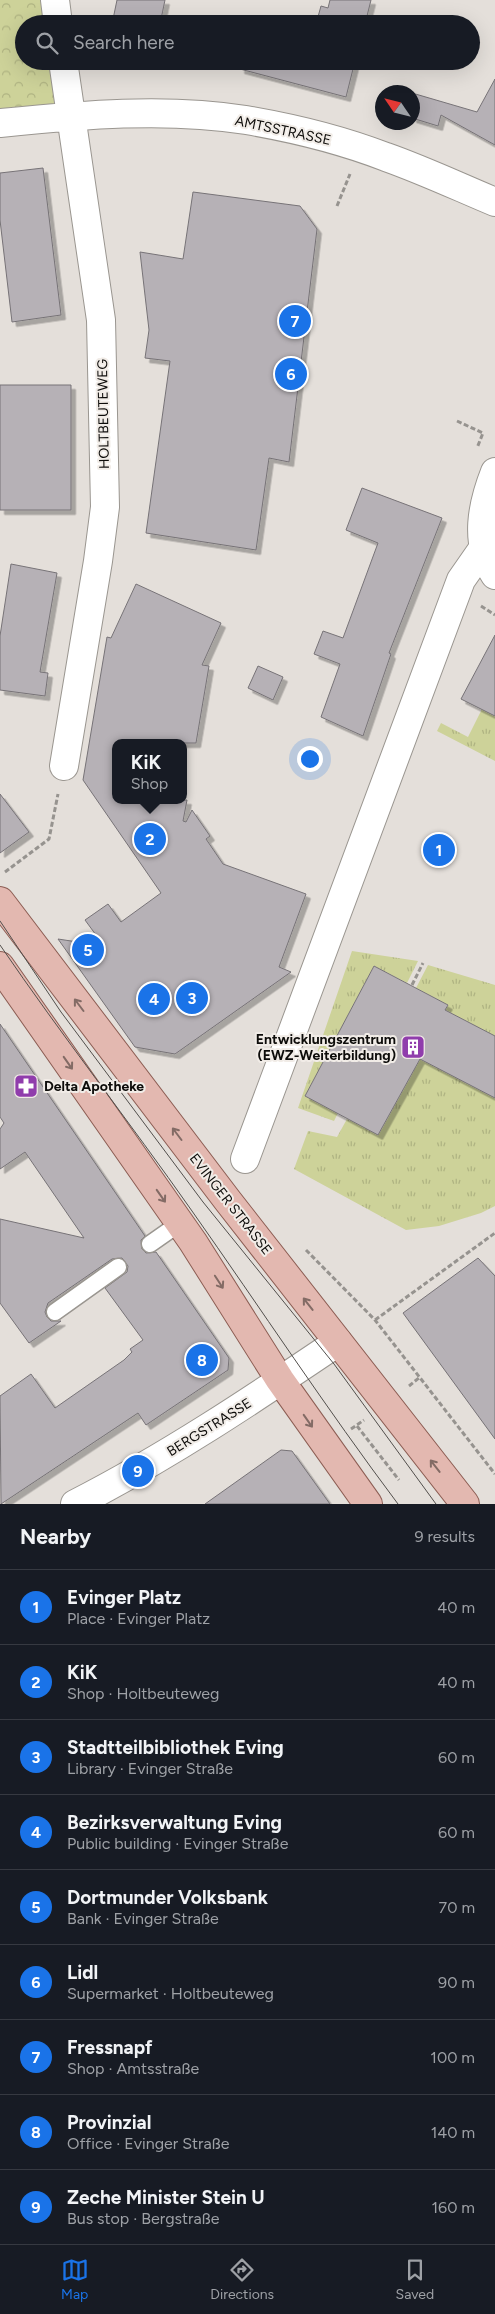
<!DOCTYPE html>
<meta charset="utf-8">
<style>
body{margin:0;font-family:Figtree,sans-serif;background:#242831;color:#f1f3f6}
.compass{position:absolute;left:375px;top:85px;width:45px;height:45px;border-radius:50%;background:#171b24;box-shadow:0 5px 20px #0002;rotate:305deg}
.you{position:absolute;left:309px;top:758px;width:18px;height:18px;margin:-12px;border:4px solid #fff;border-radius:50%;background:#1a73e8;box-shadow:0 0 0 8px #1a73e833}
.badge{display:grid;place-items:center;width:32px;height:32px;border-radius:50%;background:#1a73e8;color:#fff;font-size:16px;font-weight:700}
.pin{position:absolute;translate:-50% -50%;border:2px solid #fff;box-shadow:0 1px 5px #0006}
.popup{position:absolute;left:112px;top:739px;width:75px;height:65px;box-sizing:border-box;display:grid;place-content:center;border-radius:10px;background:#171b24;filter:drop-shadow(0 1px 4px #0005);font-size:16px;white-space:nowrap;color:#9ea1a6}
.popup b{font-size:19px;color:#f1f3f6}
.popup::after{content:'';position:absolute;left:50%;top:100%;margin-left:-10px;border:10px solid transparent;border-top-color:#171b24}
.list{margin:0;padding:0;list-style:none}
h2{display:flex;justify-content:space-between;align-items:center;height:65px;margin:0;padding:0 20px;font-size:21px}
h2 small{font-size:16px;font-weight:400;color:#9ea1a6}
.list li{display:grid;grid-template-columns:32px 1fr auto;gap:15px;align-items:center;box-sizing:border-box;height:75px;padding:0 20px;border-top:1px solid #363941}
.list b{display:block;font-size:19px;white-space:nowrap}
.list p{margin:0;font-size:16px;white-space:nowrap;color:#9ea1a6}
.list em{font-size:16px;font-style:normal;color:#9ea1a6}
.icon{flex:none;width:28px;height:28px;fill:none;stroke:currentColor;stroke-width:2;stroke-linecap:round;stroke-linejoin:round}
.map{position:relative;flex:none;width:495px;height:1504px;overflow:hidden}
.search{position:absolute;background:#171b24;box-shadow:0 5px 20px #0002;left:15px;right:15px;top:15px;height:55px;display:flex;align-items:center;gap:12px;box-sizing:border-box;padding:0 18px;border-radius:28px;color:#9ea1a6;font-size:19px}
.sheet{height:740px;background:#171b24}
nav{display:flex;justify-content:space-around;align-items:center;box-sizing:border-box;height:70px;border-top:1px solid #363941;background:#171b24;font-size:14px;color:#9ea1a6}
nav a{display:grid;justify-items:center;gap:2px}
nav .on{color:#1a73e8}
.map>svg:first-child{display:block}
.grass{fill:url(#grass-tufts)}
.park{fill:url(#park-crowns)}
.building{fill:#b6b1b6;stroke:#777377;filter:url(#shadow)}
.lines{fill:none;stroke-linecap:round;stroke-linejoin:round}
.service-casing{stroke:#9a9690;stroke-width:19}
.minor-casing{stroke:#9a9690;stroke-width:30}
.tertiary-casing{stroke:#9a9690;stroke-width:30}
.primary-casing{stroke:#8c5d53;stroke-width:30}
.path{stroke:#96938f;stroke-width:3;stroke-dasharray:5 2.5;stroke-linecap:butt}
.service{stroke:#fff;stroke-width:16}
.minor{stroke:#fff;stroke-width:28}
.tertiary{stroke:#fff;stroke-width:28}
.primary{stroke:#e3b8b0;stroke-width:28}
.tram{stroke:#524f4c;stroke-width:1}
.oneway{stroke:#836b65}
.labels{text-anchor:middle;stroke-width:4;stroke-linejoin:round;paint-order:stroke}
.street-label{font-size:14px;fill:#0d0c0a;stroke:#f1ece7}
.poi-label{font-size:14px;font-weight:bold;fill:#0d0c0a;stroke:#f1ece7;text-anchor:end}
</style>
<div class="map">
<svg width="495" height="1504" viewBox="0 0 495 1504">
<defs>
<pattern id="grass-tufts" width="24" height="20" patternUnits="userSpaceOnUse" patternTransform="scale(1.25)"><rect width="24" height="20" fill="#cdd299"/><path d="M3 7l-1-3M5 7V3M7 7l1-3M15 17l-1-3M17 17v-4M19 17l1-3" fill="none" stroke="#afb382"/></pattern>
<pattern id="park-crowns" width="20" height="18" patternUnits="userSpaceOnUse" patternTransform="scale(1.25)"><rect width="20" height="18" fill="#cdd299"/><path d="M2 6a3 3 0 1 1 6 0M12 15a3 3 0 1 1 6 0" fill="none" stroke="#afb382"/></pattern>
<filter id="shadow"><feDropShadow dx="4.5" dy="4.5" stdDeviation="0" flood-color="#0004"/></filter>
</defs>
<rect width="100%" height="100%" fill="#e4dfda"/>
<path class="grass" d="M482,709L495,716V761L437,731L441,723L468,737Z
M352,951L418,961L407,983L374,966L305,1096L338,1113L334,1121L298,1108Z
M428,965L495,985V1036L445,1010L448,1005L416,988Z
M420,1059L495,1098V1206L481,1213L439,1226L406,1230L294,1169L308,1131L337,1137L347,1119L380,1132Z"/>
<path class="park" d="M0,0H55L58,24H24V61H63L70,116L0,123Z"/>
<path class="building" d="M117,0H165L160,24H112Z
M330,0H371L365,24H316L321,6L328,8Z
M241,61H355L346,97L240,69Z
M495,79V145L441,115L438,126L412,118V93L477,112Z
M43,168L61,315L12,322L0,220V173Z
M193,192L300,206L317,229L289,462L269,458L256,550L146,533L170,361L145,358L149,330L140,252L183,259Z
M0,385H71V510H0Z
M362,488L442,518L389,653L391,654L363,736L321,717L340,664L314,654L323,631L343,638L378,543L346,530Z
M11,564L57,573L40,672L48,673L45,696L0,690V636Z
M136,584L221,623L202,665L209,666L196,743H116V800H187L183,821L186,822L192,810L210,836L206,839L223,864L306,894L279,967L291,972L175,1054L135,1047L58,939L104,946L85,920L108,904L121,922L161,893L83,780L107,637L111,638Z
M495,635V716L461,699Z
M258,666L283,677L273,700L248,688Z
M0,794L29,832L0,853Z
M374,966L448,1005L445,1010L495,1036V1098L420,1059L378,1135L305,1096Z
M0,1024L145,1236L141,1240L142,1249L146,1253L156,1252L229,1358L228,1370L146,1425L138,1413L1,1504L0,1396L31,1374L55,1408L124,1360L132,1352L130,1349L143,1340L105,1288L127,1272L128,1266L122,1258L112,1259L48,1303L45,1312L47,1317L51,1321H61L29,1343L0,1303V1219L84,1238L25,1152L0,1169V1129L4,1123L0,1117Z
M478,1258L495,1276V1439L403,1313Z
M281,1450L292,1451L330,1504H205Z"/>
<g class="lines">
<g class="service-casing">
<path id="service" d="M150,1244L180,1223
M55,1312L118,1267"/>
</g>
<g class="minor-casing">
<path id="minor" d="M55,0L58,24
M63,61L101,320L105,507L98,561L64,766
M0,123C81,115 165,107 246,120C293,128 342,140 386,157C423,170 459,187 495,202
M245,1159L461,580L484,547"/>
</g>
<g class="tertiary-casing">
<path id="tertiary" d="M495,472C482,505 474,542 495,575
M75,1504C167,1457 252,1400 338,1342"/>
</g>
<g class="primary-casing">
<path id="primary" d="M0,901L228,1201L465,1504
M0,966L193,1242L280,1380L368,1504"/>
</g>
<path class="path" d="M337,206L350,174
M457,421L483,433L477,448
M481,606L495,615
M5,872L49,839L58,794
M412,985L423,963
M306,1250L375,1320L495,1474
M375,1320L495,1233
M409,1386L420,1377
M357,1426L399,1480
M351,1429L364,1420"/>
<use href="#service" class="service"/>
<use href="#minor" class="minor"/>
<use href="#tertiary" class="tertiary"/>
<use href="#primary" class="primary"/>
<path class="tram" d="M0,921L61,1012L203,1202L334,1364L436,1504
M0,945C62,1036 129,1121 192,1211C261,1309 326,1408 398,1504"/>
</g>
<defs><path id="oneway-shaft" d="M-6 0H5M1.5-3L5.5 0L1.5 3" fill="none" stroke-width="1.6" stroke-linecap="round" stroke-linejoin="round" transform="scale(1.25)"/></defs>
<g class="oneway">
<use href="#oneway-shaft" transform="translate(79 1005) rotate(-127)"/>
<use href="#oneway-shaft" transform="translate(68 1063) rotate(55)"/>
<use href="#oneway-shaft" transform="translate(177 1134) rotate(-127)"/>
<use href="#oneway-shaft" transform="translate(161 1196) rotate(55)"/>
<use href="#oneway-shaft" transform="translate(219 1282) rotate(57)"/>
<use href="#oneway-shaft" transform="translate(308 1304) rotate(-128)"/>
<use href="#oneway-shaft" transform="translate(308 1421) rotate(55)"/>
<use href="#oneway-shaft" transform="translate(435 1466) rotate(-128)"/>
</g>
<defs>
<g id="building-square" transform="scale(1.25)"><rect x="-9" y="-9" width="18" height="18" rx="4" fill="#903dac" stroke="#f1ece7"/><path d="M-4-6H4V6H1V3H-1V6H-4ZM-2.5-4.3h1.7v1.8h-1.7ZM.8-4.3h1.7v1.8H.8ZM-2.5-1h1.7V.8h-1.7ZM.8-1h1.7V.8H.8Z" fill="#fff"/></g>
<g id="pharmacy-square" transform="scale(1.25)"><rect x="-9" y="-9" width="18" height="18" rx="4" fill="#903dac" stroke="#f1ece7"/><path d="M-2-6h4v4h4v4h-4v4h-4v-4h-4v-4h4Z" fill="#fff"/></g>
</defs>
<g fill-rule="evenodd">
<use href="#building-square" x="413" y="1047"/>
<use href="#pharmacy-square" x="26" y="1086"/>
</g>
<g class="labels">
<g class="street-label">
<text transform="translate(283 130) rotate(12)" y="5">AMTSSTRASSE</text>
<text transform="translate(103 414) rotate(-91)" y="5">HOLTBEUTEWEG</text>
<text transform="translate(231 1204) rotate(52)" y="5">EVINGER STRASSE</text>
<text transform="translate(209 1427) rotate(-32)" y="5">BERGSTRASSE</text>
</g>
<g class="poi-label">
<text x="396" y="1044">Entwicklungszentrum<tspan x="396" dy="16">(EWZ-Weiterbildung)</tspan></text>
<text x="44" y="1091" text-anchor="start">Delta Apotheke</text>
</g>
</g>
</svg>
<svg class="compass" viewBox="-18 -18 36 36"><path d="M0-13l5 13h-10z" fill="#e53935"/><path d="M0 13l5-13h-10z" fill="#9ea1a6"/></svg>
<div class="you"></div>
<div class="pin badge" style="left:439px;top:850px">1</div>
<div class="pin badge" style="left:150px;top:839px">2</div>
<div class="popup"><b>KiK</b>Shop</div>
<div class="pin badge" style="left:192px;top:998px">3</div>
<div class="pin badge" style="left:154px;top:999px">4</div>
<div class="pin badge" style="left:88px;top:950px">5</div>
<div class="pin badge" style="left:291px;top:374px">6</div>
<div class="pin badge" style="left:295px;top:321px">7</div>
<div class="pin badge" style="left:202px;top:1360px">8</div>
<div class="pin badge" style="left:138px;top:1471px">9</div>
<div class="search"><svg class="icon" aria-label="search" viewBox="0 0 24 24"><circle cx="10" cy="10" r="6"/><path d="M15 15l6 6"/></svg>Search here</div>
</div>
<section class="sheet">
<h2>Nearby<small>9 results</small></h2>
<ul class="list">
<li><span class="badge">1</span><div><b>Evinger Platz</b><p>Place · Evinger Platz</p></div><em>40 m</em></li>
<li><span class="badge">2</span><div><b>KiK</b><p>Shop · Holtbeuteweg</p></div><em>40 m</em></li>
<li><span class="badge">3</span><div><b>Stadtteilbibliothek Eving</b><p>Library · Evinger Straße</p></div><em>60 m</em></li>
<li><span class="badge">4</span><div><b>Bezirksverwaltung Eving</b><p>Public building · Evinger Straße</p></div><em>60 m</em></li>
<li><span class="badge">5</span><div><b>Dortmunder Volksbank</b><p>Bank · Evinger Straße</p></div><em>70 m</em></li>
<li><span class="badge">6</span><div><b>Lidl</b><p>Supermarket · Holtbeuteweg</p></div><em>90 m</em></li>
<li><span class="badge">7</span><div><b>Fressnapf</b><p>Shop · Amtsstraße</p></div><em>100 m</em></li>
<li><span class="badge">8</span><div><b>Provinzial</b><p>Office · Evinger Straße</p></div><em>140 m</em></li>
<li><span class="badge">9</span><div><b>Zeche Minister Stein U</b><p>Bus stop · Bergstraße</p></div><em>160 m</em></li>
</ul>
</section>
<nav>
<a class="on"><svg class="icon" aria-label="map" viewBox="0 0 24 24"><path d="M3 6l6-2 6 2 6-2v14l-6 2-6-2-6 2zM9 4v14M15 6v14"/></svg>Map</a>
<a><svg class="icon" aria-label="directions" viewBox="0 0 24 24"><path d="M12 3l9 9-9 9-9-9zM9 14v-3h6M13 9l2 2-2 2"/></svg>Directions</a>
<a><svg class="icon" aria-label="saved" viewBox="0 0 24 24"><path d="M7 4h10v16l-5-4-5 4z"/></svg>Saved</a>
</nav>
